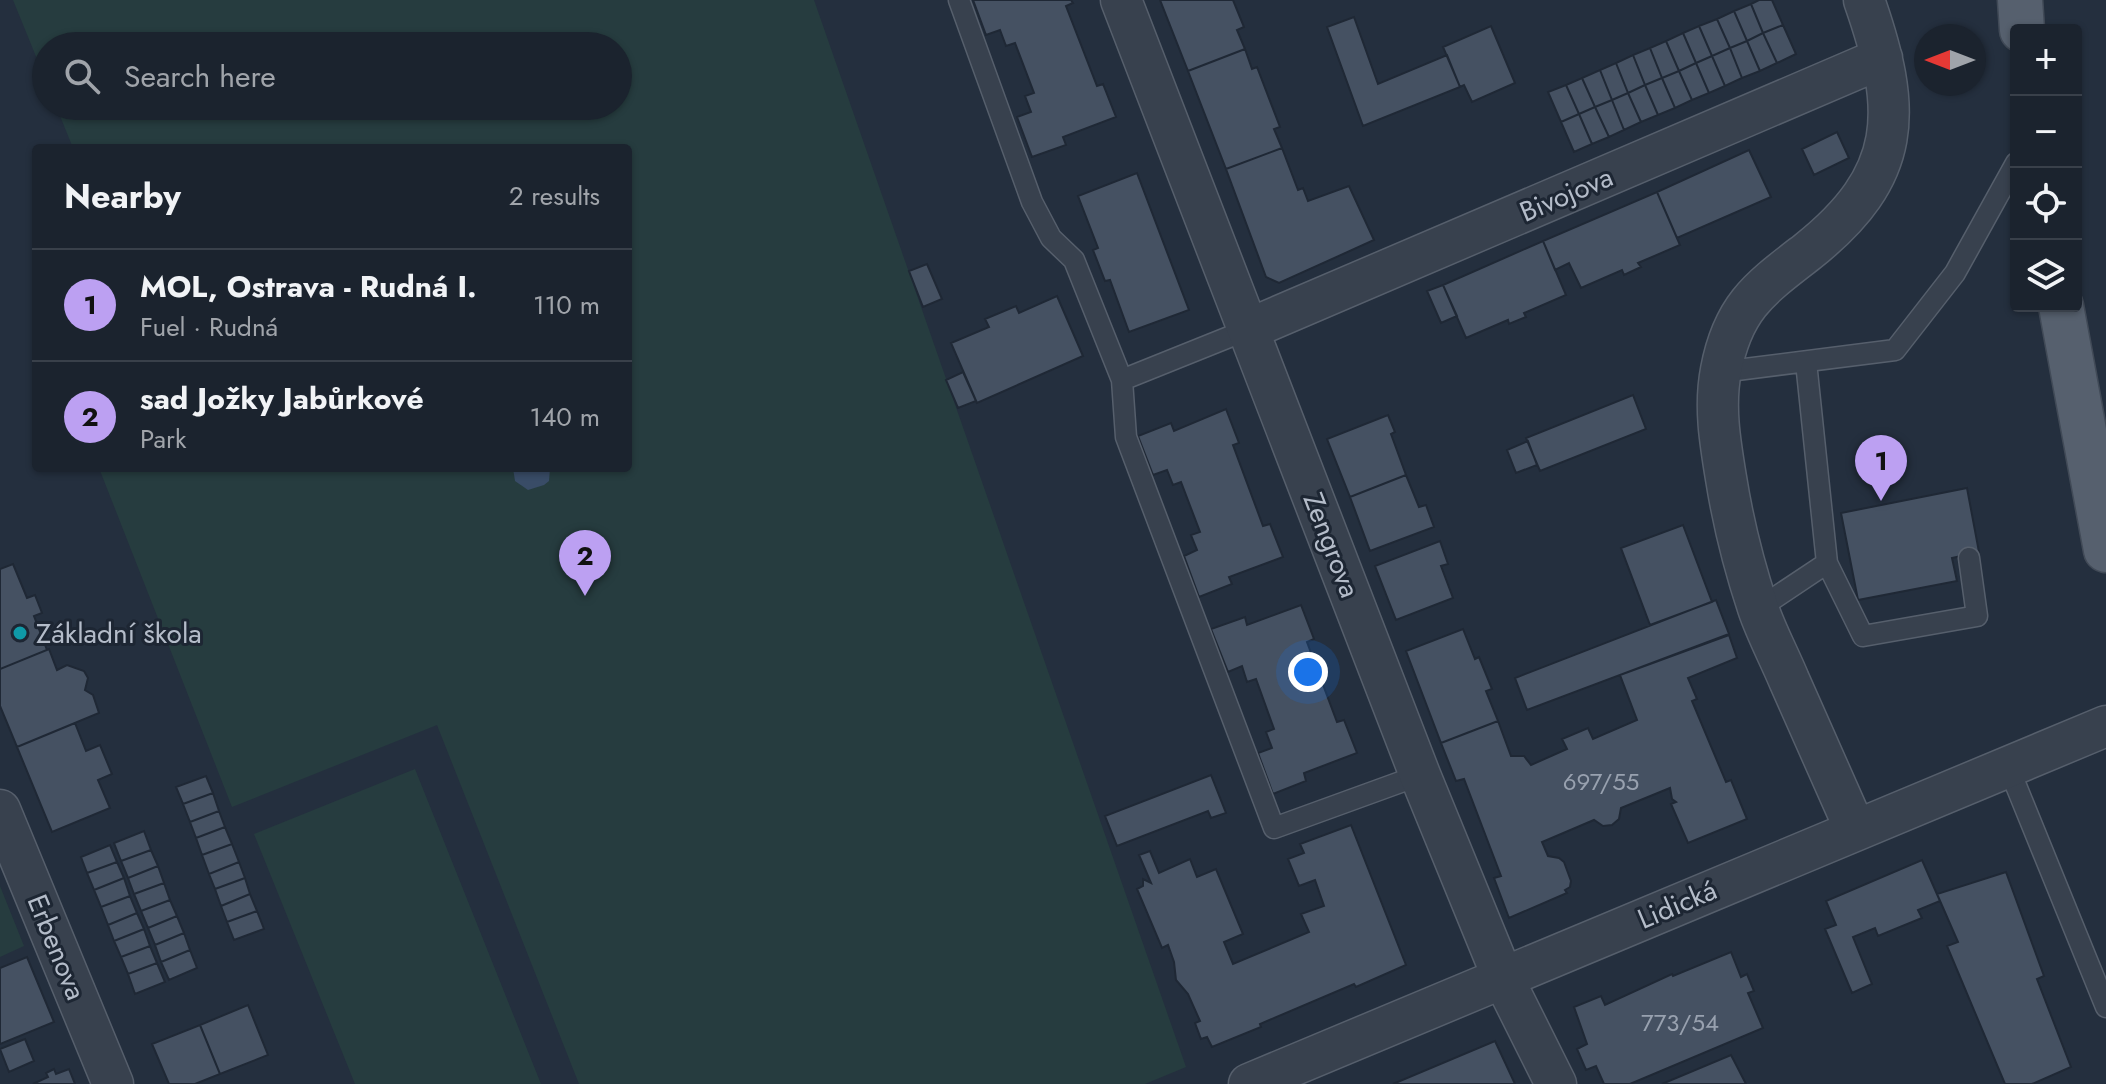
<!DOCTYPE html>
<meta charset="utf-8">
<style>
body{margin:0;font-family:Jost,sans-serif;background:#242b36;color:#f1f3f6}
.controls{position:absolute;right:24px;top:24px;display:grid;overflow:hidden;border-radius:8px;box-shadow:0 2px 6px #0004}
.controls button{width:72px;height:72px;display:grid;place-items:center;padding:0;border:0;border-bottom:2px solid #39404a;background:#1b232e;color:#f1f3f6;font:40px sans-serif}
.compass{position:absolute;left:1914px;top:24px;width:72px;height:72px;border-radius:50%;background:#1b232e;box-shadow:0 2px 6px #0004;rotate:270deg}
.you{position:absolute;left:1308px;top:672px;width:28px;height:28px;margin:-20px;border:6px solid #fff;border-radius:50%;background:#1a73e8;box-shadow:0 0 0 12px #1a73e833}
.badge{display:grid;place-items:center;width:52px;height:52px;border-radius:50%;background:#bca0f2;color:#111;font-size:26px;font-weight:700}
.pin{position:absolute;translate:-50% -66px;filter:drop-shadow(0 2px 4px #0008)}
.pin::after{content:'';position:absolute;top:42px;width:28px;height:24px;background:inherit;clip-path:polygon(0 0,100% 0,50% 100%)}
.list{margin:0;padding:0;list-style:none}
h2{display:flex;justify-content:space-between;align-items:center;height:104px;margin:0;padding:0 32px;font-size:34px}
h2 small{font-size:26px;font-weight:400;color:#a0a4aa}
.list li{display:grid;grid-template-columns:52px 1fr auto;gap:24px;align-items:center;box-sizing:border-box;height:112px;padding:0 32px;border-top:2px solid #39404a}
.list b{display:block;font-size:30px;white-space:nowrap}
.list p{margin:0;font-size:26px;white-space:nowrap;color:#a0a4aa}
.list em{font-size:26px;font-style:normal;color:#a0a4aa}
.icon{flex:none;width:44px;height:44px;fill:none;stroke:currentColor;stroke-width:2;stroke-linecap:round;stroke-linejoin:round}
.map{position:relative;flex:none;width:2106px;height:1084px;overflow:hidden}
.search{position:absolute;background:#1b232e;box-shadow:0 2px 6px #0004;left:32px;top:32px;width:600px;height:88px;display:flex;align-items:center;gap:20px;box-sizing:border-box;padding:0 28px;border-radius:44px;color:#a0a4aa;font-size:30px}
.panel{position:absolute;background:#1b232e;box-shadow:0 2px 6px #0004;left:32px;top:144px;width:600px;height:328px;border-radius:8px}
.map>svg:first-child{display:block}
.green{fill:#263c3f}
.water{fill:#394c67}
.building{fill:#455162;stroke:#1f2835;stroke-width:2}
.lines{fill:none;stroke-linecap:round;stroke-linejoin:round}
.service-casing{stroke:#565f6c;stroke-width:23}
.minor-casing{stroke:#565f6c;stroke-width:43}
.primary-casing{stroke:#414a57;stroke-width:47}
.service{stroke:#38414e;stroke-width:20}
.minor{stroke:#38414e;stroke-width:40}
.primary{stroke:#56606e;stroke-width:44}
.culture-dot{fill:#0f9aa8;stroke:#1d2633;stroke-width:3}
.labels{text-anchor:middle;stroke-width:6;stroke-linejoin:round;paint-order:stroke}
.number-label{font-size:24px;fill:#98a1af}
.street-label{font-size:28px;fill:#b4bcc9;stroke:#1d2633}
.poi-label{font-size:28px;fill:#b4bcc9;stroke:#1d2633;text-anchor:start}
</style>
<div class="map">
<svg width="2106" height="1084" viewBox="0 0 2106 1084">
<rect width="100%" height="100%" fill="#242f3e"/>
<path class="green" d="M13,0H814L1186,1067L1145,1084H579L437,725L232,807L99,468H628V148H73L56,106H618V46H46V81Z
M415,769L541,1084H355L254,834Z
M0,886L24,946L0,957Z"/>
<path class="water" d="M513,468H550L549,481L544,485L528,490L515,481Z"/>
<path class="building" d="M973,0H1071L1073,3L1066,6L1097,86L1103,84L1116,117L1063,137L1066,145L1032,157L1017,117L1031,112L1025,96L1034,93L1015,43L1006,46L1000,30L986,35Z
M1160,0H1233L1244,27L1237,30L1245,49L1188,71Z
M1759,0H1772L1783,25L1763,33L1751,4Z
M1751,4L1763,33L1747,41L1734,11Z
M1734,11L1747,41L1730,48L1717,19Z
M1354,17L1378,84L1447,55L1460,87L1363,126L1327,27Z
M1717,19L1730,48L1712,56L1699,26Z
M1783,25L1796,54L1777,63L1763,33Z
M1491,26L1515,83L1472,102L1464,85L1460,87L1443,47Z
M1699,26L1712,56L1696,63L1683,33Z
M1683,33L1696,63L1679,71L1666,41Z
M1763,33L1777,63L1760,71L1747,41Z
M1666,41L1679,71L1662,78L1650,48Z
M1747,41L1760,71L1742,78L1730,48Z
M1650,48L1662,78L1645,85L1633,55Z
M1730,48L1742,78L1725,86L1712,56Z
M1245,49L1252,69L1257,67L1280,127L1274,129L1282,148L1226,169L1188,71Z
M1633,55L1645,85L1628,93L1616,63Z
M1712,56L1725,86L1709,93L1696,63Z
M1616,63L1628,93L1612,100L1600,70Z
M1696,63L1709,93L1692,100L1679,71Z
M1600,70L1612,100L1595,107L1582,78Z
M1679,71L1692,100L1675,108L1662,78Z
M1582,78L1595,107L1579,114L1566,85Z
M1662,78L1675,108L1658,115L1645,85Z
M1566,85L1579,114L1561,122L1548,92Z
M1645,85L1658,115L1641,122L1628,93Z
M1628,93L1641,122L1624,130L1612,100Z
M1612,100L1624,130L1609,137L1595,107Z
M1595,107L1609,137L1592,144L1579,114Z
M1579,114L1592,144L1574,152L1561,122Z
M1837,132L1849,158L1814,175L1802,149Z
M1282,148L1298,190L1303,188L1308,201L1349,186L1374,240L1279,283L1266,277L1226,169Z
M1749,150L1771,197L1677,238L1657,192Z
M1137,173L1189,310L1129,332L1110,280L1105,281L1093,250L1098,248L1078,196Z
M1657,192L1680,245L1638,263L1641,267L1624,275L1622,270L1581,288L1569,263L1555,270L1543,241Z
M1543,241L1566,295L1524,313L1526,317L1509,324L1508,320L1466,338L1443,285Z
M927,264L942,299L923,307L909,271Z
M1443,285L1457,316L1441,323L1427,291Z
M1057,296L1083,356L977,403L951,343L989,327L985,319L1016,306L1019,313Z
M963,372L976,401L958,408L946,380Z
M1633,395L1646,429L1540,471L1526,438Z
M1226,409L1239,443L1233,445L1263,526L1270,524L1283,557L1229,577L1232,584L1199,597L1184,556L1197,550L1191,535L1200,532L1181,482L1173,485L1167,470L1153,475L1138,436L1171,423L1174,431Z
M1388,415L1395,432L1391,434L1406,475L1350,497L1327,439Z
M1528,441L1537,465L1516,473L1507,450Z
M1406,475L1419,507L1426,505L1434,527L1370,551L1350,497Z
M1967,488L1979,552L1952,558L1957,581L1858,600L1841,513Z
M1683,525L1712,602L1650,625L1621,548Z
M1440,541L1448,564L1441,566L1453,598L1396,620L1375,566Z
M13,564L27,598L35,595L42,613L34,616L47,650L0,669V569Z
M1716,600L1729,634L1527,710L1515,678Z
M1301,605L1314,639L1307,642L1337,722L1344,720L1357,753L1304,773L1306,781L1273,794L1258,753L1272,748L1266,732L1274,729L1256,679L1247,682L1242,666L1228,672L1211,629L1245,617L1247,625Z
M1463,629L1475,659L1479,657L1492,689L1486,691L1498,721L1441,743L1406,651Z
M1729,635L1737,658L1688,678L1697,699L1692,701L1726,782L1731,780L1747,819L1688,843L1671,804L1676,802L1672,799L1670,788L1621,808L1619,819L1612,825L1603,826L1594,820L1542,842L1548,856L1559,858L1564,862L1571,881L1570,887L1565,890L1567,893L1509,918L1494,878L1501,876L1464,779L1456,781L1441,743L1498,721L1511,756H1524L1531,765L1567,749L1562,739L1588,728L1593,739L1637,720L1620,675Z
M49,649L57,670L67,665L84,671L88,678L85,690L93,695L99,713L17,747L0,706V669Z
M75,723L86,751L100,745L112,774L98,780L110,808L52,832L17,747Z
M1211,775L1226,813L1211,818L1208,811L1117,846L1105,816Z
M206,776L213,793L183,804L176,787Z
M213,793L219,811L190,822L183,804Z
M219,811L225,827L196,838L190,822Z
M1351,825L1406,965L1356,987L1354,984L1260,1024L1261,1027L1212,1047L1207,1037L1201,1039L1195,1023L1200,1021L1188,994L1176,980L1174,962L1168,945L1162,948L1137,889L1143,886V879L1151,883L1139,855L1150,851L1159,873L1190,859L1197,877L1216,869L1243,934L1224,942L1233,964L1309,932L1301,914L1324,906L1315,880L1299,886L1288,859L1304,853L1300,844Z
M225,827L232,844L202,855L196,838Z
M144,831L151,850L121,861L114,843Z
M232,844L239,862L209,874L202,855Z
M110,845L117,862L87,873L81,857Z
M151,850L158,866L128,878L121,861Z
M1922,860L1940,901L1918,910L1922,918L1878,936L1875,928L1853,937L1872,984L1852,993L1825,929L1836,925L1826,901Z
M117,862L124,878L94,890L87,873Z
M239,862L245,878L215,889L209,874Z
M158,866L164,883L134,894L128,878Z
M2006,872L2044,976L2037,979L2071,1067L2032,1084H2005L1947,946L1958,942L1937,894Z
M124,878L130,896L101,907L94,890Z
M245,878L250,894L221,906L215,889Z
M164,883L170,900L141,911L134,894Z
M250,894L257,911L227,922L221,906Z
M130,896L137,913L108,925L101,907Z
M170,900L177,916L148,928L141,911Z
M257,911L264,929L234,940L227,922Z
M137,913L144,929L114,941L108,925Z
M177,916L184,933L155,945L148,928Z
M144,929L150,946L121,957L114,941Z
M184,933L190,950L161,962L155,945Z
M150,946L157,963L128,974L121,957Z
M190,950L197,968L169,980L161,962Z
M1731,952L1741,977L1747,974L1754,991L1748,993L1763,1028L1630,1084H1604L1596,1066L1586,1070L1577,1049L1587,1044L1574,1007L1601,996L1605,1005L1672,974L1673,976Z
M27,957L54,1022L0,1044V968Z
M157,963L165,982L135,994L128,974Z
M248,1005L268,1055L220,1074L200,1025Z
M200,1025L220,1074L195,1084H169L152,1044Z
M25,1039L34,1061L9,1072L0,1049Z
M1495,1041L1515,1084H1393Z
M1731,1055L1746,1084H1662Z
M54,1069L56,1074L69,1069L75,1084H33L48,1077L46,1073Z"/>
<g class="lines">
<g class="service-casing">
<path id="service" d="M959,0L1032,202L1051,238L1074,260L1122,380L1126,437L1274,828L1420,775
M1721,372L1895,350L1955,273L2016,163
M1122,380L1249,329
M1827,563L1863,636L1977,616L1969,558
M1758,609L1827,563L1806,362
M2008,766L2106,1007"/>
</g>
<g class="minor-casing">
<path id="minor" d="M1121,0L1420,775L1503,978L1556,1084
M1249,329L1882,58
M0,810L113,1084
M1855,829C1833,779 1811,729 1789,680C1779,656 1766,632 1758,608C1744,566 1733,522 1726,478C1720,442 1714,406 1721,370C1733,307 1759,289 1807,252C1904,175 1903,111 1864,0
M1249,1084L2106,726"/>
</g>
<g class="primary-casing">
<path id="primary" d="M2020,0L2022,30
M2061,306L2106,550"/>
</g>
<use href="#service" class="service"/>
<use href="#minor" class="minor"/>
<use href="#primary" class="primary"/>
</g>
<circle class="culture-dot" cx="20" cy="633" r="8"/>
<g class="labels">
<g class="number-label">
<text x="1601" y="790">697/55</text>
<text x="1680" y="1031">773/54</text>
</g>
<g class="street-label">
<text transform="translate(1566 194) rotate(-23)" y="10">Bivojova</text>
<text transform="translate(1332 545) rotate(69)" y="10">Zengrova</text>
<text transform="translate(1677 904) rotate(-23)" y="10">Lidická</text>
<text transform="translate(57 947) rotate(68)" y="10">Erbenova</text>
</g>
<g class="poi-label">
<text x="36" y="643">Základní škola</text>
</g>
</g>
</svg>
<div class="controls">
<button>+</button>
<button>−</button>
<button><svg class="icon" aria-label="locate" viewBox="0 0 24 24"><circle cx="12" cy="12" r="6"/><path d="M12 2v4M12 18v4M2 12h4M18 12h4"/></svg></button>
<button><svg class="icon" aria-label="layers" viewBox="0 0 24 24"><path d="M12 4l9 5-9 5-9-5zM3 14l9 5 9-5"/></svg></button>
</div>
<svg class="compass" viewBox="-18 -18 36 36"><path d="M0-13l5 13h-10z" fill="#e53935"/><path d="M0 13l5-13h-10z" fill="#a0a4aa"/></svg>
<div class="you"></div>
<div class="pin badge" style="left:1881px;top:501px">1</div>
<div class="pin badge" style="left:585px;top:596px">2</div>
<div class="search"><svg class="icon" aria-label="search" viewBox="0 0 24 24"><circle cx="10" cy="10" r="6"/><path d="M15 15l6 6"/></svg>Search here</div>
<section class="panel">
<h2>Nearby<small>2 results</small></h2>
<ul class="list">
<li><span class="badge">1</span><div><b>MOL, Ostrava - Rudná I.</b><p>Fuel · Rudná</p></div><em>110 m</em></li>
<li><span class="badge">2</span><div><b>sad Jožky Jabůrkové</b><p>Park</p></div><em>140 m</em></li>
</ul>
</section>
</div>
